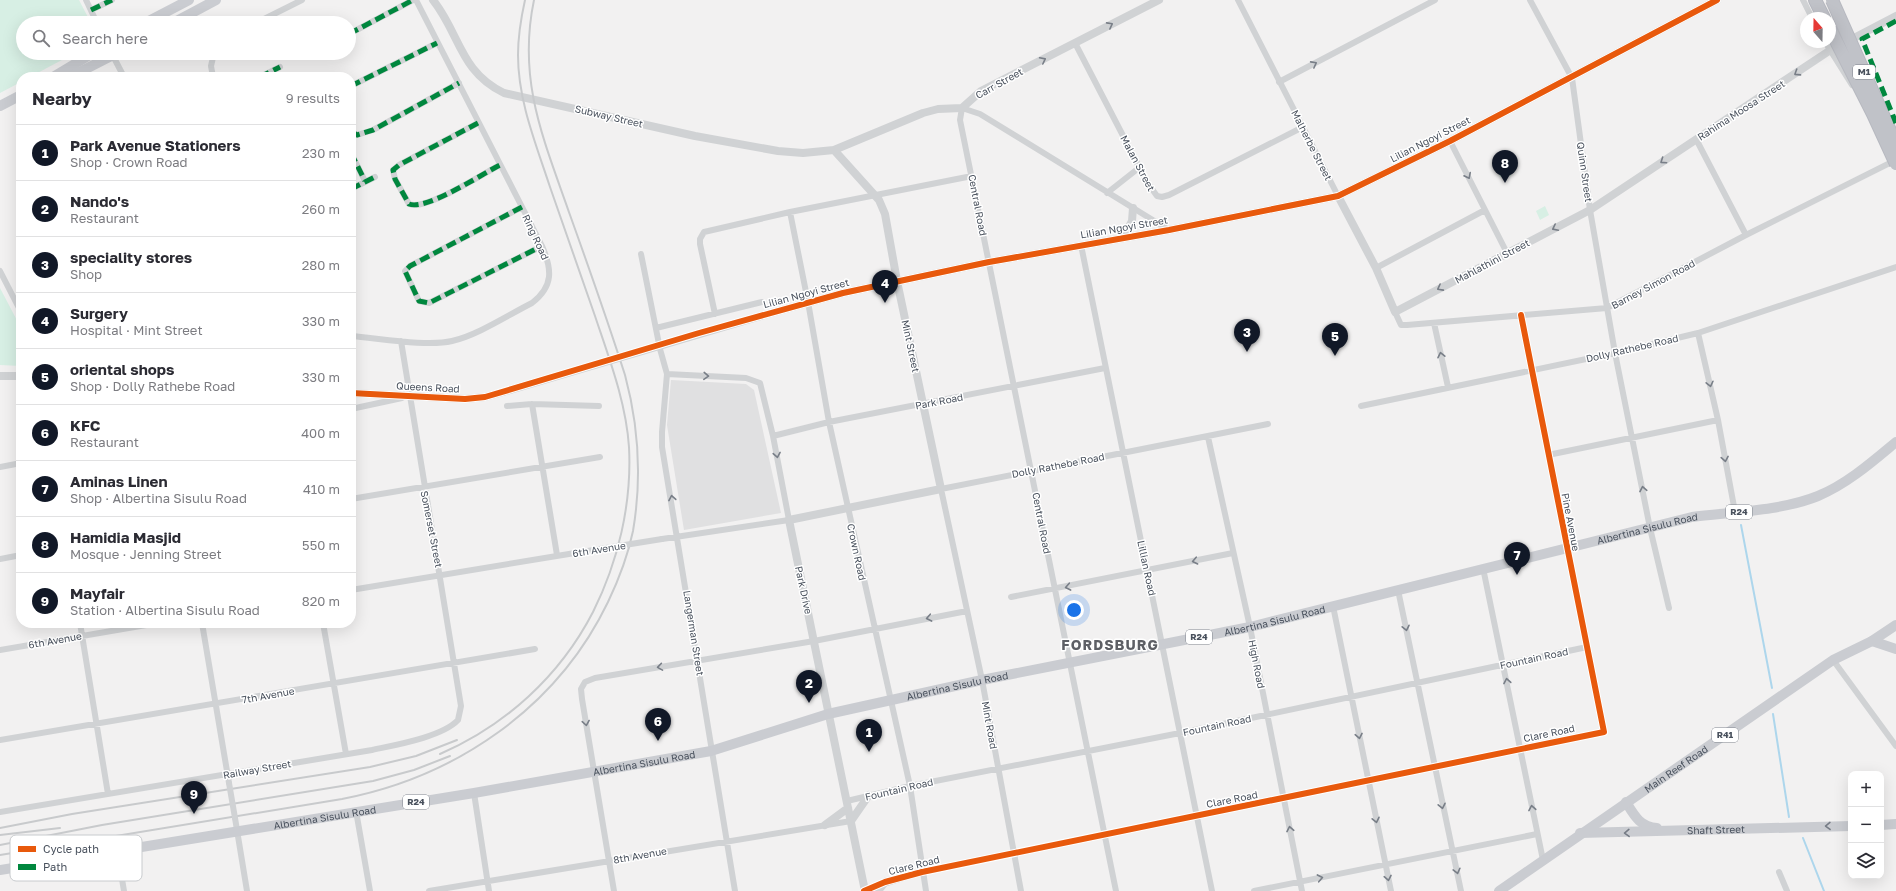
<!DOCTYPE html>
<meta charset="utf-8">
<style>
body{margin:0;font-family:"Golos Text",sans-serif;background:#f7f7f7;color:#2b2b33}
.controls{position:absolute;right:12px;bottom:12px;display:grid;overflow:hidden;border-radius:8px;box-shadow:0 4px 16px #0002}
.controls button{width:36px;height:36px;display:grid;place-items:center;padding:0;border:0;border-bottom:1px solid #e1e1e2;background:#fff;color:#2b2b33;font:20px sans-serif}
.compass{position:absolute;left:1800px;top:12px;width:36px;height:36px;border-radius:50%;background:#fff;box-shadow:0 4px 16px #0002;rotate:340deg}
.you{position:absolute;left:1074px;top:610px;width:14px;height:14px;margin:-10px;border:3px solid #fff;border-radius:50%;background:#1a73e8;box-shadow:0 0 0 6px #1a73e833}
.badge{display:grid;place-items:center;width:26px;height:26px;border-radius:50%;background:#111827;color:#fff;font-size:13px;font-weight:700}
.pin{position:absolute;translate:-50% -33px;filter:drop-shadow(0 1px 2px #0008)}
.pin::after{content:'';position:absolute;top:21px;width:14px;height:12px;background:inherit;clip-path:polygon(0 0,100% 0,50% 100%)}
.list{margin:0;padding:0;list-style:none}
h2{display:flex;justify-content:space-between;align-items:center;height:52px;margin:0;padding:0 16px;font-size:17px}
h2 small{font-size:13px;font-weight:400;color:#7c7c81}
.list li{display:grid;grid-template-columns:26px 1fr auto;gap:12px;align-items:center;box-sizing:border-box;height:56px;padding:0 16px;border-top:1px solid #e1e1e2}
.list b{display:block;font-size:15px;white-space:nowrap}
.list p{margin:0;font-size:13px;white-space:nowrap;color:#7c7c81}
.list em{font-size:13px;font-style:normal;color:#7c7c81}
.icon{flex:none;width:22px;height:22px;fill:none;stroke:currentColor;stroke-width:2;stroke-linecap:round;stroke-linejoin:round}
.map{position:relative;flex:none;width:1896px;height:891px;overflow:hidden}
.search{position:absolute;background:#fff;box-shadow:0 4px 16px #0002;left:16px;top:16px;width:340px;height:44px;display:flex;align-items:center;gap:10px;box-sizing:border-box;padding:0 14px;border-radius:22px;color:#7c7c81;font-size:15px}
.panel{position:absolute;background:#fff;box-shadow:0 4px 16px #0002;left:16px;top:72px;width:340px;height:556px;border-radius:16px}
.map>svg:first-child{display:block}
.education{fill:#e0e0e1}
.green{fill:#d7efe4}
.lines{fill:none;stroke-linecap:round;stroke-linejoin:round}
.stream{stroke:#add6ec;stroke-width:2}
.motorway-casing{stroke:#b7b9c0;stroke-width:14}
.minor{stroke:#d0d2d4;stroke-width:6}
.tertiary{stroke:#d0d2d4;stroke-width:8}
.primary{stroke:#caccd1;stroke-width:10}
.motorway{stroke:#c0c2c8;stroke-width:12}
.rail{stroke:#c8cacc;stroke-width:2}
.motorway-bridge-casing{stroke:#b7b9c0;stroke-width:14;stroke-linecap:butt}
.minor-bridge{stroke:#d0d2d4;stroke-width:6}
.tertiary-bridge{stroke:#d0d2d4;stroke-width:8}
.motorway-bridge{stroke:#c0c2c8;stroke-width:12}
.quiet{stroke:#00873e;stroke-width:5;stroke-dasharray:10 5;stroke-linecap:butt}
.cycleway-casing{stroke:#fff;stroke-width:8}
.cycleway{stroke:#e8590c;stroke-width:6}
.oneway{stroke:#787e87}
.oneway2{stroke:#767c86}
.labels{text-anchor:middle;stroke-width:3;stroke-linejoin:round;paint-order:stroke}
.shield{fill:#fff;stroke:#80858e;stroke-width:1}
.shield-label{font-size:9px;font-weight:bold;fill:#49515d}
.street-label{font-size:10px;fill:#49515d;stroke:#fff}
.district-label{font-size:14px;font-weight:bold;letter-spacing:1px;fill:#5d5f65;stroke:#fff}
.key{fill:#fff;stroke:#c8cbce;stroke-width:1}
.key-label{font-size:11px;fill:#49515d}
</style>
<div class="map">
<svg width="1896" height="891" viewBox="0 0 1896 891">
<rect width="100%" height="100%" fill="#f2f1f1"/>
<path class="education" d="M671,380L746,384L754,390L781,513L684,530L667,425Z"/>
<path class="green" d="M0,0H79L91,23H23V53H75L30,77H21V82L0,93Z
M1511,161V176L1500,177L1494,163Z
M1545,206L1549,215L1540,220L1536,211Z
M0,288L21,328V366L0,365Z"/>
<g class="lines">
<path class="stream" d="M1741,525L1772,688
M1773,714L1789,817
M1803,838L1824,891"/>
<g class="motorway-casing">
<path id="motorway" d="M1815,0L1824,18"/>
</g>
<path class="minor" d="M86,0L97,23
M1238,0L1338,196
M1530,0L1572,78L1590,210L1615,353L1650,528L1669,608
M1803,0L1812,18
M91,10L112,0
M256,23L302,0
M349,34L413,0
M1825,42L1852,85
M1075,43L1147,182L1157,196L1162,197L1169,195L1303,127
M112,54L124,77
M213,77L211,66L214,53
M260,77L280,67
M1279,82L1435,0
M351,86L437,43
M478,123L399,165L393,170L395,179L409,204C426,211 482,174 500,165
M351,131L357,135L373,130L459,83
M1696,139L1746,235
M1450,141L1507,253
M351,153L365,181
M351,189L375,177
M1107,193L1140,167
M522,207L410,266L405,271L419,301L429,303L542,246
M790,212L808,302L829,422L910,786L926,891
M1081,245L1212,891
M641,254L660,349L667,374L662,432V447L735,891
M1376,268L1485,210
M0,271L21,312
M1395,312L1401,325H1407L1607,308L1746,235L1896,160
M715,314L700,244V239L704,232L790,212L972,176
M1434,323L1448,387
M656,328L762,302
M1698,333L1718,420L1735,512
M351,336C378,338 427,347 452,341C478,335 508,315 532,303C554,286 552,269 542,246L416,0
M532,404L557,555
M507,406L532,404L599,406
M1361,406L1615,353L1698,333L1896,267
M351,409L402,398
M773,436L829,422L1105,368
M1208,437L1250,627L1302,891
M1548,455L1718,420
M0,467L21,463
M351,499L600,457
M662,539L789,520L773,436L760,383L746,378L667,374
M0,559L21,555
M1483,568L1543,860
M351,590L575,553
M1398,590L1461,891
M1011,597L1233,553
M1333,606L1391,891
M80,623L108,794
M202,623L229,783
M323,623L346,754
M0,650L158,623
M1833,660L1896,746
M0,740L535,649
M474,793L489,891
M847,801L910,786L1180,733L1587,647
M356,811L370,891
M0,812L372,750C395,745 442,737 458,720L461,706L401,341
M235,818L247,891
M117,849L124,891
M1779,872L1787,891
M865,890L922,872L1604,732L1521,315
M429,891L851,821
M614,891L582,699L581,689L585,682L595,678L814,641L967,611
M1021,891L982,680L941,489L1268,424
M1116,891L960,120L962,108L980,114L1169,230
M1254,891L1537,834"/>
<path class="tertiary" d="M433,0C460,34 460,72 504,93L695,136L778,151L803,153L834,150L923,113L938,109L962,108L981,91L1159,0
M834,150L879,200L885,214L897,281L941,489L789,520L865,891
M1338,196L1376,268L1395,312L1590,210L1829,51L1896,16
M1123,238L1132,221L1133,208
M761,316L843,293L989,262L1169,230L1338,196L1450,141L1717,0
M0,376H21
M351,393L465,399L485,397L503,392
M851,821L869,795
M825,825L848,808
M878,891L885,882"/>
<g class="primary">
<path d="M145,23L189,0"/>
<path d="M173,23L216,0"/>
<path d="M53,77L93,53"/>
<path d="M70,77L117,53"/>
<path d="M0,106L21,95"/>
<path d="M1872,641L1896,649"/>
<path d="M1626,802C1634,815 1640,827 1657,828"/>
<path d="M1881,825L1896,824"/>
<path id="s1" d="M1580,833L1851,826"/>
<path id="s2" d="M0,870L474,793L711,751L828,714L982,680L1250,627L1692,517C1732,512 1781,511 1818,496C1847,484 1872,462 1896,442"/>
<path id="s3" d="M1499,891L1833,660L1872,641L1896,625"/>
</g>
<use href="#motorway" class="motorway"/>
<path class="rail" d="M440,754C505,726 560,676 593,612C618,562 632,504 629,447C626,402 609,358 595,316C580,273 565,230 550,187C536,144 518,101 518,55C518,36 521,18 525,0
M0,828L72,814L370,767L416,756L457,740
M0,835L60,828
M0,845L102,825L373,781L414,770L450,756
M0,855L342,799C456,777 557,708 608,602C619,579 628,555 633,531C642,478 639,427 625,375C608,322 589,268 570,215C544,140 517,81 534,0"/>
<g class="motorway-bridge-casing">
<path id="motorway-bridge" d="M1832,0L1896,144
M1830,29L1873,114L1896,164"/>
</g>
<path class="minor-bridge" d="M575,553L662,539
M229,783L235,818"/>
<path class="tertiary-bridge" d="M503,392L761,316"/>
<use href="#motorway-bridge" class="motorway-bridge"/>
<path class="quiet" d="M91,10L112,0
M1896,21L1862,39L1896,123
M349,34L413,0
M260,77L280,67
M351,86L437,43
M478,123L399,165L393,170L395,179L409,204C426,211 482,174 500,165
M351,131L357,135L373,130L459,83
M351,153L365,181
M351,189L375,177
M522,207L410,266L405,271L419,301L429,303L542,246"/>
<g class="cycleway-casing">
<path id="cycleway" d="M351,393L465,399L485,397L699,333L843,293L989,262L1169,230L1338,196L1450,141L1717,0
M864,891L885,882L922,872L1604,732L1521,315"/>
</g>
<use href="#cycleway" class="cycleway"/>
</g>
<defs><path id="oneway-chevron" d="M-2-3.5L2.5 0L-2 3.5" fill="none" stroke-width="1.6" stroke-linecap="round" stroke-linejoin="round"/></defs>
<g class="oneway">
<use href="#oneway-chevron" transform="translate(1110 25) rotate(-28)"/>
<use href="#oneway-chevron" transform="translate(1043 60) rotate(-27)"/>
<use href="#oneway-chevron" transform="translate(1314 64) rotate(-28)"/>
<use href="#oneway-chevron" transform="translate(1797 73) rotate(147)"/>
<use href="#oneway-chevron" transform="translate(1663 161) rotate(146)"/>
<use href="#oneway-chevron" transform="translate(1468 176) rotate(63)"/>
<use href="#oneway-chevron" transform="translate(1555 228) rotate(153)"/>
<use href="#oneway-chevron" transform="translate(1440 288) rotate(152)"/>
<use href="#oneway-chevron" transform="translate(1441 355) rotate(-102)"/>
<use href="#oneway-chevron" transform="translate(706 376) rotate(3)"/>
<use href="#oneway-chevron" transform="translate(1710 384) rotate(77)"/>
<use href="#oneway-chevron" transform="translate(777 455) rotate(80)"/>
<use href="#oneway-chevron" transform="translate(1725 459) rotate(80)"/>
<use href="#oneway-chevron" transform="translate(1643 489) rotate(-101)"/>
<use href="#oneway-chevron" transform="translate(672 498) rotate(-100)"/>
<use href="#oneway-chevron" transform="translate(1195 561) rotate(168)"/>
<use href="#oneway-chevron" transform="translate(1068 587) rotate(169)"/>
<use href="#oneway-chevron" transform="translate(929 618) rotate(169)"/>
<use href="#oneway-chevron" transform="translate(1406 628) rotate(78)"/>
<use href="#oneway-chevron" transform="translate(660 667) rotate(171)"/>
<use href="#oneway-chevron" transform="translate(1507 681) rotate(-100)"/>
<use href="#oneway-chevron" transform="translate(586 723) rotate(81)"/>
<use href="#oneway-chevron" transform="translate(1359 736) rotate(79)"/>
<use href="#oneway-chevron" transform="translate(1442 806) rotate(78)"/>
<use href="#oneway-chevron" transform="translate(1532 808) rotate(-100)"/>
<use href="#oneway-chevron" transform="translate(1376 820) rotate(78)"/>
<use href="#oneway-chevron" transform="translate(1290 829) rotate(-101)"/>
<use href="#oneway-chevron" transform="translate(1457 871) rotate(76)"/>
<use href="#oneway-chevron" transform="translate(1320 878) rotate(-11)"/>
<use href="#oneway-chevron" transform="translate(1388 878) rotate(79)"/>
</g>
<g class="oneway2">
<use href="#oneway-chevron" transform="translate(1828 826) rotate(179)"/>
<use href="#oneway-chevron" transform="translate(1627 833) rotate(178)"/>
</g>
<g class="labels">
<g class="shield">
<rect x="1853" y="65" width="22" height="14" rx="3"/>
<rect x="1726" y="505" width="26" height="14" rx="3"/>
<rect x="1186" y="630" width="26" height="14" rx="3"/>
<rect x="1712" y="728" width="26" height="14" rx="3"/>
<rect x="403" y="795" width="26" height="14" rx="3"/>
</g>
<g class="shield-label">
<text x="1864" y="75">M1</text>
<text x="1739" y="515">R24</text>
<text x="1199" y="640">R24</text>
<text x="1725" y="738">R41</text>
<text x="416" y="805">R24</text>
</g>
<g class="street-label">
<text transform="translate(999 83) rotate(-29)" y="4">Carr Street</text>
<text transform="translate(1741 110) rotate(-33)" y="4">Rahima Moosa Street</text>
<text transform="translate(609 116) rotate(13)" y="4">Subway Street</text>
<text transform="translate(1430 139) rotate(-27)" y="4">Lilian Ngoyi Street</text>
<text transform="translate(1312 145) rotate(63)" y="4">Malherbe Street</text>
<text transform="translate(1138 163) rotate(62)" y="4">Malan Street</text>
<text transform="translate(1585 172) rotate(82)" y="4">Quinn Street</text>
<text transform="translate(978 205) rotate(79)" y="4">Central Road</text>
<text transform="translate(1124 227) rotate(-10)" y="4">Lilian Ngoyi Street</text>
<text transform="translate(536 237) rotate(65)" y="4">Ring Road</text>
<text transform="translate(1492 261) rotate(-28)" y="4">Mahlathini Street</text>
<text transform="translate(1653 284) rotate(-28)" y="4">Barney Simon Road</text>
<text transform="translate(806 293) rotate(-15)" y="4">Lilian Ngoyi Street</text>
<text transform="translate(911 346) rotate(78)" y="4">Mint Street</text>
<text transform="translate(1632 348) rotate(-13)" y="4">Dolly Rathebe Road</text>
<text transform="translate(428 387) rotate(3)" y="4">Queens Road</text>
<text transform="translate(939 401) rotate(-11)" y="4">Park Road</text>
<text transform="translate(1058 465) rotate(-11)" y="4">Dolly Rathebe Road</text>
<text transform="translate(1571 522) rotate(79)" y="4">Pine Avenue</text>
<text transform="translate(1042 523) rotate(79)" y="4">Central Road</text>
<text dy="4" stroke="none"><textPath href="#s2" startOffset="1684">Albertina Sisulu Road</textPath></text>
<text transform="translate(432 529) rotate(79)" y="4">Somerset Street</text>
<text transform="translate(599 549) rotate(-9)" y="4">6th Avenue</text>
<text transform="translate(857 552) rotate(78)" y="4">Crown Road</text>
<text transform="translate(1147 568) rotate(78)" y="4">Lillian Road</text>
<text transform="translate(804 590) rotate(78)" y="4">Park Drive</text>
<text dy="4" stroke="none"><textPath href="#s2" startOffset="1300">Albertina Sisulu Road</textPath></text>
<text transform="translate(694 633) rotate(81)" y="4">Langerman Street</text>
<text transform="translate(55 640) rotate(-10)" y="4">6th Avenue</text>
<text transform="translate(1534 658) rotate(-12)" y="4">Fountain Road</text>
<text transform="translate(1257 664) rotate(79)" y="4">High Road</text>
<text dy="4" stroke="none"><textPath href="#s2" startOffset="976">Albertina Sisulu Road</textPath></text>
<text transform="translate(268 695) rotate(-10)" y="4">7th Avenue</text>
<text transform="translate(990 725) rotate(80)" y="4">Mint Road</text>
<text transform="translate(1217 725) rotate(-12)" y="4">Fountain Road</text>
<text transform="translate(1549 733) rotate(-12)" y="4">Clare Road</text>
<text dy="4" stroke="none"><textPath href="#s2" startOffset="653">Albertina Sisulu Road</textPath></text>
<text dy="4" stroke="none"><textPath href="#s3" startOffset="215">Main Reef Road</textPath></text>
<text transform="translate(257 769) rotate(-10)" y="4">Railway Street</text>
<text transform="translate(899 789) rotate(-13)" y="4">Fountain Road</text>
<text transform="translate(1232 799) rotate(-11)" y="4">Clare Road</text>
<text dy="4" stroke="none"><textPath href="#s2" startOffset="329">Albertina Sisulu Road</textPath></text>
<text dy="4" stroke="none"><textPath href="#s1" startOffset="136">Shaft Street</textPath></text>
<text transform="translate(640 855) rotate(-10)" y="4">8th Avenue</text>
<text transform="translate(914 865) rotate(-14)" y="4">Clare Road</text>
</g>
<g class="district-label">
<text x="1110" y="650">FORDSBURG</text>
</g>
</g>
<rect x="10" y="835" width="132" height="46" rx="6" class="key"/>
<rect x="18" y="846" width="18" height="6" fill="#e8590c"/>
<rect x="18" y="864" width="18" height="6" fill="#00873e"/>
<g class="key-label">
<text x="43" y="853">Cycle path</text>
<text x="43" y="871">Path</text>
</g>
</svg>
<div class="controls">
<button>+</button>
<button>−</button>
<button><svg class="icon" aria-label="layers" viewBox="0 0 24 24"><path d="M12 4l9 5-9 5-9-5zM3 14l9 5 9-5"/></svg></button>
</div>
<svg class="compass" viewBox="-18 -18 36 36"><path d="M0-13l5 13h-10z" fill="#e53935"/><path d="M0 13l5-13h-10z" fill="#7c7c81"/></svg>
<div class="you"></div>
<div class="pin badge" style="left:869px;top:752px">1</div>
<div class="pin badge" style="left:809px;top:703px">2</div>
<div class="pin badge" style="left:1247px;top:352px">3</div>
<div class="pin badge" style="left:885px;top:303px">4</div>
<div class="pin badge" style="left:1335px;top:356px">5</div>
<div class="pin badge" style="left:658px;top:741px">6</div>
<div class="pin badge" style="left:1517px;top:575px">7</div>
<div class="pin badge" style="left:1505px;top:183px">8</div>
<div class="pin badge" style="left:194px;top:814px">9</div>
<div class="search"><svg class="icon" aria-label="search" viewBox="0 0 24 24"><circle cx="10" cy="10" r="6"/><path d="M15 15l6 6"/></svg>Search here</div>
<section class="panel">
<h2>Nearby<small>9 results</small></h2>
<ul class="list">
<li><span class="badge">1</span><div><b>Park Avenue Stationers</b><p>Shop · Crown Road</p></div><em>230 m</em></li>
<li><span class="badge">2</span><div><b>Nando's</b><p>Restaurant</p></div><em>260 m</em></li>
<li><span class="badge">3</span><div><b>speciality stores</b><p>Shop</p></div><em>280 m</em></li>
<li><span class="badge">4</span><div><b>Surgery</b><p>Hospital · Mint Street</p></div><em>330 m</em></li>
<li><span class="badge">5</span><div><b>oriental shops</b><p>Shop · Dolly Rathebe Road</p></div><em>330 m</em></li>
<li><span class="badge">6</span><div><b>KFC</b><p>Restaurant</p></div><em>400 m</em></li>
<li><span class="badge">7</span><div><b>Aminas Linen</b><p>Shop · Albertina Sisulu Road</p></div><em>410 m</em></li>
<li><span class="badge">8</span><div><b>Hamidia Masjid</b><p>Mosque · Jenning Street</p></div><em>550 m</em></li>
<li><span class="badge">9</span><div><b>Mayfair</b><p>Station · Albertina Sisulu Road</p></div><em>820 m</em></li>
</ul>
</section>
</div>
